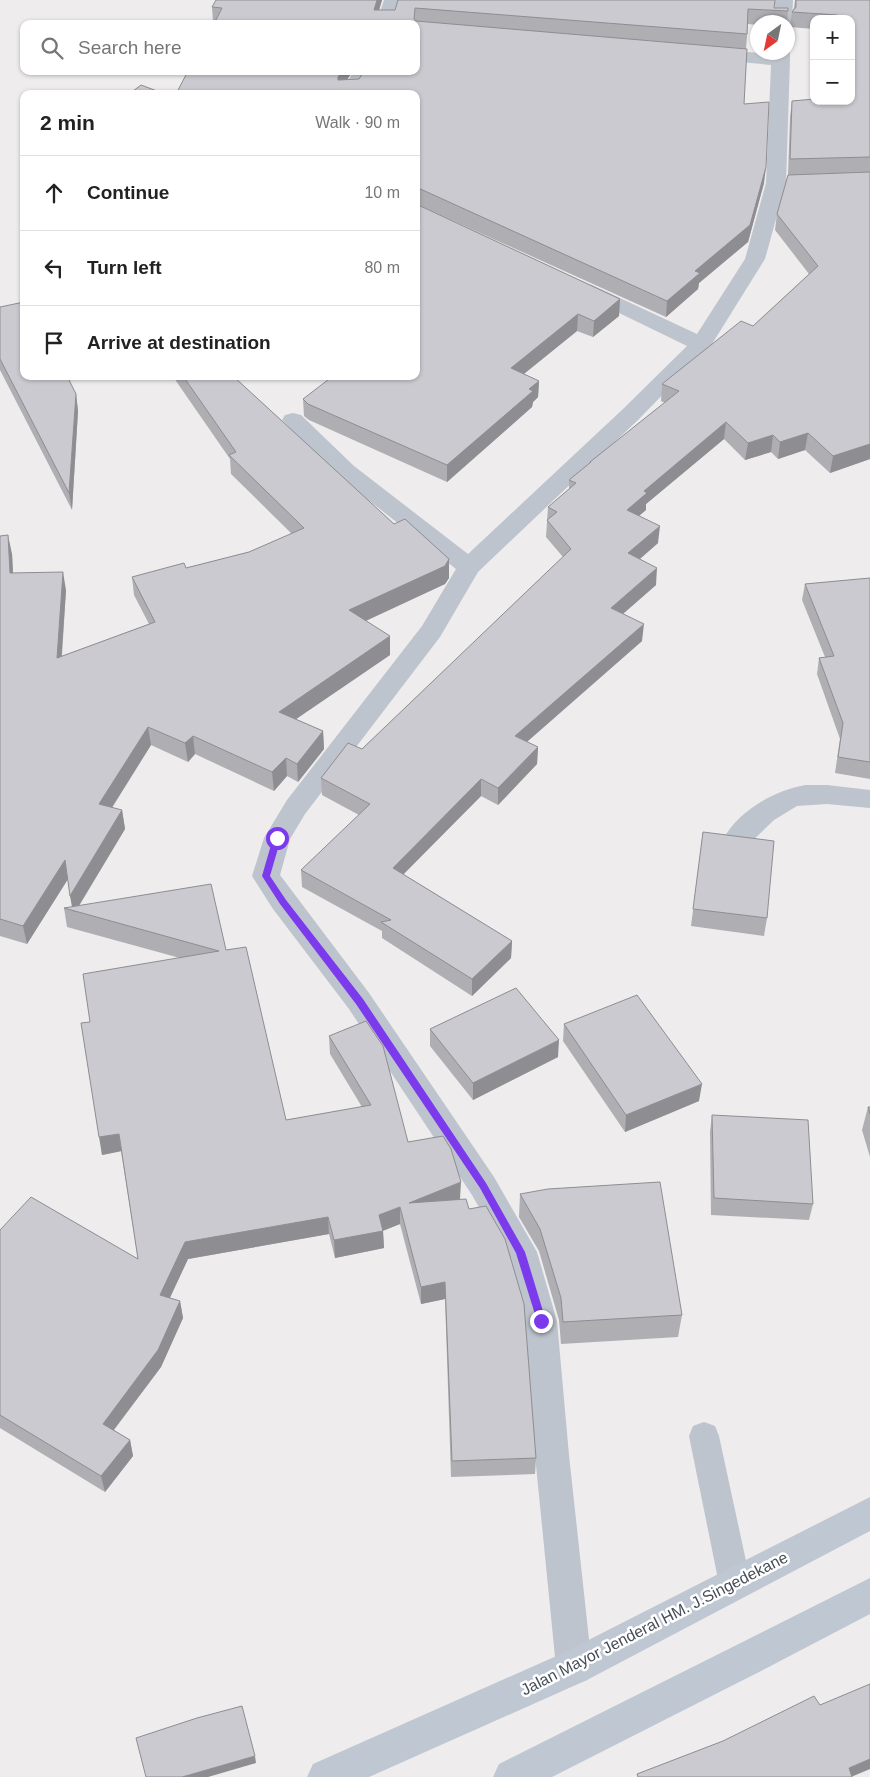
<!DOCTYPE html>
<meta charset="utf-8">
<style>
body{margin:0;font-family:Helvetica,sans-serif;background:#f6f6f6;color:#222}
.controls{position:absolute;right:15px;top:15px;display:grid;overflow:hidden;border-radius:10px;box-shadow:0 1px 4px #0004}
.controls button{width:45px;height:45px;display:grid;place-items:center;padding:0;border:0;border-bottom:1px solid #e0e0e0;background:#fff;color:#222;font:25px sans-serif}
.compass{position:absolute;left:750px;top:15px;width:45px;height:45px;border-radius:50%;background:#fff;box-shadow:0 1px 4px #0004;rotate:213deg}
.stop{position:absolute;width:15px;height:15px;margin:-11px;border:4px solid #7c3aed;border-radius:50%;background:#fff}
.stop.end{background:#7c3aed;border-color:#fff;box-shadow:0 1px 5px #0008}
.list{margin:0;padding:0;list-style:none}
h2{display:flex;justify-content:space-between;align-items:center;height:65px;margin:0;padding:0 20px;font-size:21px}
h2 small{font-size:16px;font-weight:400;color:#767676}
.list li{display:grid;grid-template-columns:32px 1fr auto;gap:15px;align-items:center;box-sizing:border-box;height:75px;padding:0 20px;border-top:1px solid #e0e0e0}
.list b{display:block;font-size:19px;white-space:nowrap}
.list em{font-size:16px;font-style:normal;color:#767676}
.icon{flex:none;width:28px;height:28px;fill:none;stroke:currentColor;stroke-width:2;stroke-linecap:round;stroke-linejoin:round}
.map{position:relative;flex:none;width:870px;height:1777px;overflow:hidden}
.search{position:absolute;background:#fff;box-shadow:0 1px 4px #0004;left:20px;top:20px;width:400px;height:55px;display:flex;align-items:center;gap:12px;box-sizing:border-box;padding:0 18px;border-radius:10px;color:#767676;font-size:19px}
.panel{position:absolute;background:#fff;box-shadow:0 1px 4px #0004;left:20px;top:90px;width:400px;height:290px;border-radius:10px}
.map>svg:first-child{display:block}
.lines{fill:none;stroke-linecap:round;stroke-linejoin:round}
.service{fill:#bec4cd;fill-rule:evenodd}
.minor{fill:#bec4cd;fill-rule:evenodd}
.secondary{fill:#bfc7d3;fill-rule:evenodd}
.wall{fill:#aeaeb3}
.shaded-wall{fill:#8d8d92}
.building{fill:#cacad0;stroke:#8d8d92}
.route{fill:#7c3aed}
.labels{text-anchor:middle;stroke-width:5;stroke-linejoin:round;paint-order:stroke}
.near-street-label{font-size:16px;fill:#464d57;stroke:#fff}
</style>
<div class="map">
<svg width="870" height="1777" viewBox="0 0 870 1777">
<rect width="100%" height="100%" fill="#eeecec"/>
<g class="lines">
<path class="service" d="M704,1422L715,1426L719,1436L751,1584L746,1595L735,1599L724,1595L719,1584L689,1436L693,1426Z"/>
<path class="minor" d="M384,0H402L394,24H376Z
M775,0H793L792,22L789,26H788V22H774Z
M788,48L790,52V60L786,183L765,259L712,344L639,419L478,572L440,637L305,814L290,839L280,875L369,993L494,1177L537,1252L557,1321L569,1455L592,1667L587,1680L574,1685L561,1680L556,1667L535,1455L525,1321L506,1255L472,1195L349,1009L273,909L252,876L264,838L287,800L422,626L456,569L338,476L282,420L285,415L293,413L301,415L354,466L468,554L623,409L687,346L578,293L575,289L578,285L585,283L592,285L697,334L745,259L766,183L771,65L709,59L703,58L700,54L703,50L709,49L772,54L788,52Z
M354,71H372L358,94H340Z
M805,785H827L870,790V808L827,804L797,806L774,820L745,848L735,851L725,848L722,841C738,811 773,791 805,785Z"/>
<path class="secondary" d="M870,1497V1531L587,1680L369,1777H307L313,1764L561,1654Z
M870,1578V1614L759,1672L552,1777H493L499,1764Z"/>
</g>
<path class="wall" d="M382,0L379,10H395L398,0L774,8L788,11L787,22H758V25L748,24L746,49L744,104L764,183L748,242L699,283L698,289L666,317L416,204V94L347,79H359L416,24L213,22L212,7Z
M795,0H870V459L830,473L805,450L778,459L771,452L745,460L724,439L646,504V510L639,516L658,543L640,559L656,585L623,614L642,641L527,742L538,747L537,764L498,805L481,796L403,874L512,941L511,958L472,996L382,938V931L302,887L301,870L359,815L322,795L321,778L362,749L563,557L546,537L548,507L569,489V480L590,464V462L665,403L661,401L662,384L753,326L809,274L775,230L777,214L788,175L790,117L792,101H851V19H814V29L790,27L792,12L794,8Z
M416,204L620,299L619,316L593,337L577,331L524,374L539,381L538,397L533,402L532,407L447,482L309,420L304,416L303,399L416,376Z
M0,307L76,394L78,411L72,510L0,370Z
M175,376H233L394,524L449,559V578L445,584L366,621L390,655L296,719L323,731L324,749L298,782L287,776L274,791L195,754L188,762L151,745L112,808L122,810L125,829L79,906L226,950L286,1120L362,1107L330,1054L329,1036L408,1142L460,1199L459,1200L536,1458L535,1474L451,1477L445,1299L421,1304L400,1224L383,1231L384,1248L335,1258L329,1234L188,1259L170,1298L180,1301L183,1318L161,1367L114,1430L130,1440L133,1456L105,1492L0,1428V1230L138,1259L121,1151L102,1155L90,1022L180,958L67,927L64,908L72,907L68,879L27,944L0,936V536L12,554L13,573L66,590L62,656L149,624L134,595L132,577L186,568L249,552L292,534L231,474L230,459L176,381Z
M870,578V779L835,773L840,739L817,674L819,658L825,657L802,600L805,584Z
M703,832L767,918L764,936L691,926Z
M564,1024L699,1101L625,1132L563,1041Z
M430,1029L558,1057L473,1100L430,1046Z
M868,1107H870V1157L862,1130Z
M712,1115L813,1204L809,1220L711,1215L710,1132Z
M520,1194L682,1315L678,1337L561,1344L559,1320L539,1251L519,1217Z"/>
<path class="shaded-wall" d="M377,0H382L375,24L374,10Z
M342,71H353L338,93V77Z
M766,167L764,183L748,242L699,283L698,289L666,317L667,301L695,271Z
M620,299L619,316L593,337L594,321Z
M578,314L577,331L510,385L511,368Z
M539,381L538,397L533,402L532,407L447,482V465L529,389Z
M76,394L78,411L72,510L69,493Z
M726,422L724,439L646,504V510L625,527L627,510L644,491Z
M808,433L805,450L778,459L780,442Z
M773,435L771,452L745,460L748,443Z
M870,444V459L830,473L833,456Z
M660,526L658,543L627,570L628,553Z
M8,535L12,554L14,592L10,573Z
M449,559V578L445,584L350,628L349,610Z
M657,568L656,585L610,625L611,608Z
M63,572L66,590L60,677L57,658Z
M644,624L642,641L514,753L515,736Z
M390,636V655L280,730L279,712Z
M148,727L151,745L102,823L99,804Z
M323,731L324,749L298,782L297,764Z
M193,736L195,754L188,762L185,743Z
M538,747L537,764L498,805V788Z
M286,758L287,776L274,791L272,772Z
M481,779V796L393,885V868Z
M122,810L125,829L75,912L73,911L70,896Z
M65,860L68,879L27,944L23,926Z
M512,941L511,958L472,996V979Z
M559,1040L558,1057L473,1100V1083Z
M702,1084L699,1101L625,1132L626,1115Z
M119,1134L122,1151L102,1155L99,1137Z
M461,1182L460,1199L409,1220V1203Z
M400,1207V1224L382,1231H383L384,1248L335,1258L334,1240L379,1215Z
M328,1217L329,1234L188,1259L163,1312L160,1295L185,1242Z
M445,1282V1299L421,1304V1287Z
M180,1301L183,1318L161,1367L106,1440L103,1424Z
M130,1440L133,1456L105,1492L101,1476Z
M255,1756L256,1763L208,1777H182Z
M870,1759V1769L851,1777L849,1768Z"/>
<path class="building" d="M216,0H377L374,10H395L398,0H775L774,8H788V11L748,9L747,34L415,8L414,19L416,21L747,49L744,104L769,102L766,167L750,225L695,271L700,273L667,301L416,187V94H176L188,71H342L338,77V80L359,79L364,71H416V24H214L222,8L212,7Z
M796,0H870V157L790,159L792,101L814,99V101H851V19H837V15L792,12L796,7Z
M141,85L165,94H129Z
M870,172V444L833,456L808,433L780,442L773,435L748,443L726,422L644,491L647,493L627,510L660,526L628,553L657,568L611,608L644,624L515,736L538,747L498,788L481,779L393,868L512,941L472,979L381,922L391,920L301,870L370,804L321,778L348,743L362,749L571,549L547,520L557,512L548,507L576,483L569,480L591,462H590L679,391L662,384L741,321L753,326L818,266L777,214L788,175Z
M416,204L620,299L594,321L578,314L511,368L539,381L529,389L533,391L447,465L308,404L303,399L333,376H416Z
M24,302V376H67L76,394L69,493L0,359V307Z
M183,376H233L394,524L405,519L449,559L445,566L349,610L390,636L279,712L323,731L297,764L286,758L272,772L193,736L185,743L148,727L99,804L122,810L70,896L65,860L23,926L0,919V536L8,535L10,573L63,572L57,658L155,622L132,577L184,563L186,568L249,552L304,528L229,455L236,452Z
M870,578V762L838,757L843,723L819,658L834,656L805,584Z
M703,832L774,841L767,918L693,909Z
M211,884L226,950L246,947L286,1120L371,1105L329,1036L366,1021L383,1046L408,1142L443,1136L451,1149L461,1182L409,1203L466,1199L469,1209L486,1206L505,1239L524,1304L536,1458L452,1461L445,1282L421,1287L400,1207L379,1215L383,1231L334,1240L328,1217L185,1242L160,1295L180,1301L158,1350L103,1424L130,1440L101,1476L0,1415V1230L31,1197L138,1259L119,1134L99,1137L81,1023L90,1022L83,974L219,951L64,908Z
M516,988L559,1040L473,1083L430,1029Z
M637,995L702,1084L626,1115L564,1024Z
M868,1107H870V1114Z
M712,1115L808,1120L813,1204L714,1198Z
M660,1182L682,1315L563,1322L561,1298L540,1229L520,1194L548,1189Z
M870,1684V1759L849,1768L852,1777H638L637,1774L723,1741L814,1696L820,1705Z
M242,1706L255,1756L182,1777H146L136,1738L197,1718Z"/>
<path class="route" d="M277,835L281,838L270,876L286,900L363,999L486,1183L525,1252L546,1321L545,1324H538L516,1253L480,1188L356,1004L280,904L262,876L273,838Z"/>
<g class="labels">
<g class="near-street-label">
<text transform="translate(654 1623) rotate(-27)" y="6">Jalan Mayor Jenderal HM. J.Singedekane</text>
</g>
</g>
</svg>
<div class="controls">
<button>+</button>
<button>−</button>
</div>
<svg class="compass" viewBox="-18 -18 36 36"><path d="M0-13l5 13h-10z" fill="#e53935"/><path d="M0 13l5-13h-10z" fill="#767676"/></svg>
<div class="stop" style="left:277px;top:838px"></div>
<div class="stop end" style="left:541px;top:1321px"></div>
<div class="search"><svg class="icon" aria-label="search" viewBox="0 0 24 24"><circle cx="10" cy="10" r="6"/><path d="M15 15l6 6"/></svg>Search here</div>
<section class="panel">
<h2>2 min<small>Walk · 90 m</small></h2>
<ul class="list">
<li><svg class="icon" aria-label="ahead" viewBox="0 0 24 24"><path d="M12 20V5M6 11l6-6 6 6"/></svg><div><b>Continue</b></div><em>10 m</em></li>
<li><svg class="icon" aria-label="left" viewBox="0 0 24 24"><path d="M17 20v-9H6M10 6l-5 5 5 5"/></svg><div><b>Turn left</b></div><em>80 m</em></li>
<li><svg class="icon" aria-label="arrive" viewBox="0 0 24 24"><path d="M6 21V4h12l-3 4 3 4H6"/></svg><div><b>Arrive at destination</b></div></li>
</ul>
</section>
</div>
